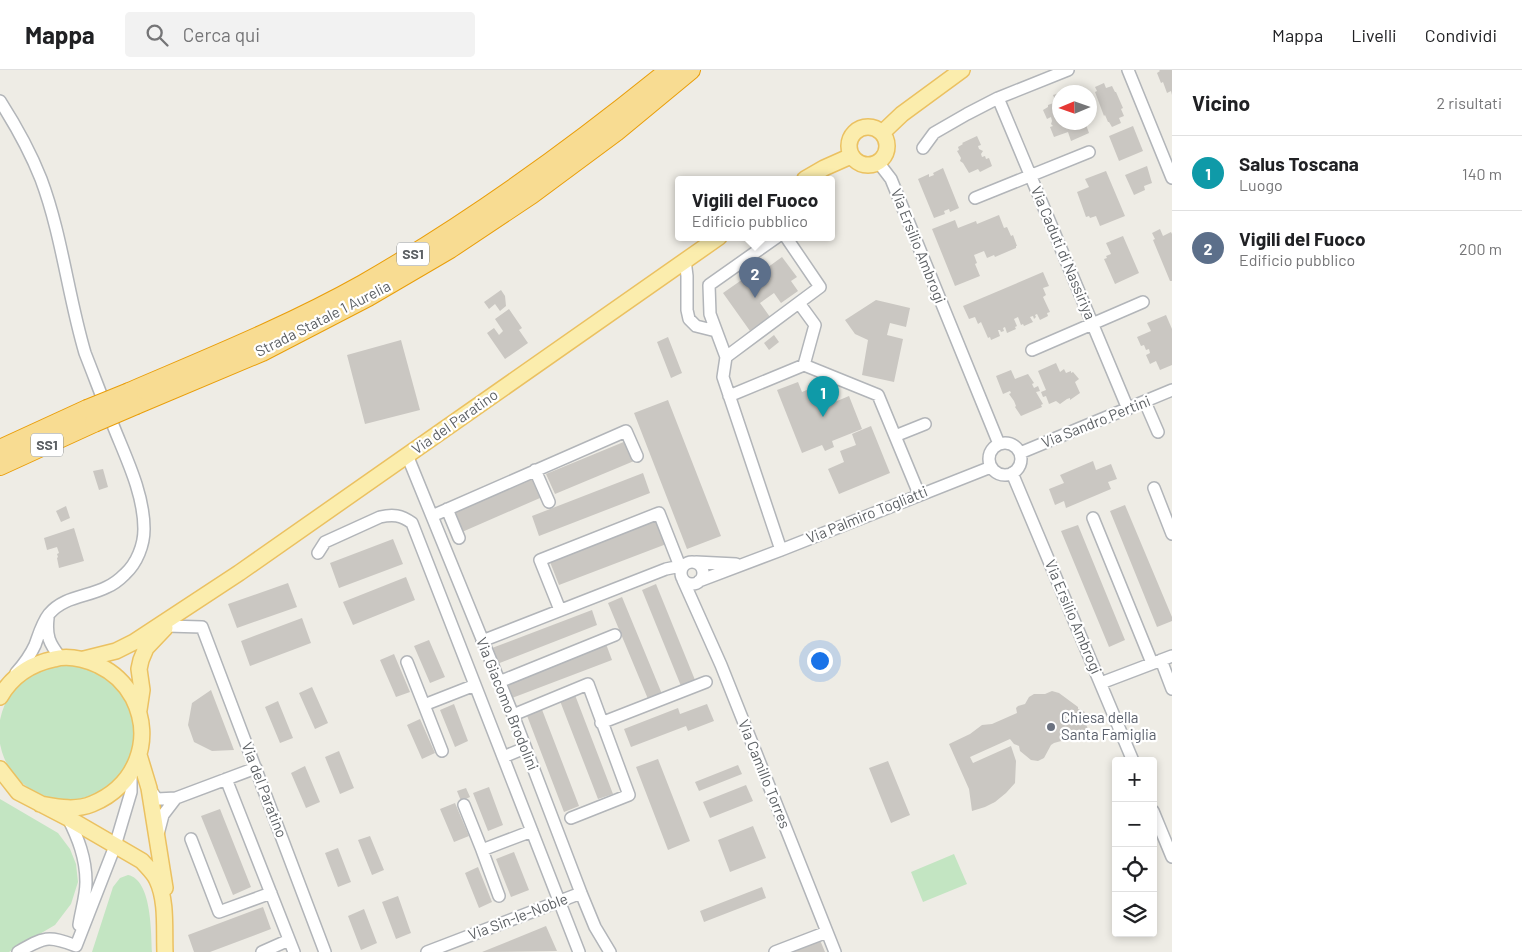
<!DOCTYPE html>
<html lang="it">
<meta charset="utf-8">
<style>
body{margin:0;font-family:Barlow,sans-serif;background:#f2f2f2;color:#202124}
.controls{position:absolute;right:15px;bottom:15px;display:grid;overflow:hidden;border-radius:5px;box-shadow:0 2px 8px #0003}
.controls button{width:45px;height:45px;display:grid;place-items:center;padding:0;border:0;border-bottom:1px solid #e0e0e0;background:#fff;color:#202124;font:25px sans-serif}
.compass{position:absolute;left:1052px;top:15px;width:45px;height:45px;border-radius:50%;background:#fff;box-shadow:0 2px 8px #0003;rotate:268deg}
.you{position:absolute;left:819px;top:590px;width:18px;height:18px;margin:-12px;border:4px solid #fff;border-radius:50%;background:#1a73e8;box-shadow:0 0 0 8px #1a73e833}
.badge{display:grid;place-items:center;width:32px;height:32px;border-radius:50%;background:#e24137;color:#fff;font-size:16px;font-weight:700}
.pin{position:absolute;translate:-50% -41px;filter:drop-shadow(0 1px 2px #0008)}
.pin::after{content:'';position:absolute;top:26px;width:18px;height:15px;background:inherit;clip-path:polygon(0 0,100% 0,50% 100%)}
.popup{position:absolute;left:675px;top:106px;width:160px;height:65px;box-sizing:border-box;display:grid;place-content:center;border-radius:5px;background:#fff;filter:drop-shadow(0 1px 4px #0005);font-size:16px;white-space:nowrap;color:#757577}
.popup b{font-size:19px;color:#202124}
.popup::after{content:'';position:absolute;left:50%;top:100%;margin-left:-10px;border:10px solid transparent;border-top-color:#fff}
.list{margin:0;padding:0;list-style:none}
h2{display:flex;justify-content:space-between;align-items:center;height:65px;margin:0;padding:0 20px;font-size:21px}
h2 small{font-size:16px;font-weight:400;color:#757577}
.list li{display:grid;grid-template-columns:32px 1fr auto;gap:15px;align-items:center;box-sizing:border-box;height:75px;padding:0 20px;border-top:1px solid #e0e0e0}
.list b{display:block;font-size:19px;white-space:nowrap}
.list p{margin:0;font-size:16px;white-space:nowrap;color:#757577}
.list em{font-size:16px;font-style:normal;color:#757577}
.icon{flex:none;width:28px;height:28px;fill:none;stroke:currentColor;stroke-width:2;stroke-linecap:round;stroke-linejoin:round}
.map{position:relative;flex:none;width:1172px;height:882px;overflow:hidden}
header{display:flex;align-items:center;gap:30px;box-sizing:border-box;height:70px;padding:0 25px;background:#fff;border-bottom:1px solid #e0e0e0}
header strong{font-size:24px}
nav{display:flex;gap:28px;margin-inline-start:auto;font-size:18px}
.search{width:350px;height:45px;background:#f2f2f2;display:flex;align-items:center;gap:12px;box-sizing:border-box;padding:0 18px;border-radius:5px;color:#757577;font-size:19px}
main{display:flex}
aside{flex:1;background:#fff}
.map>svg:first-child{display:block}
.green{fill:#c3e5c2}
.building{fill:#cac7c2}
.lines{fill:none;stroke-linecap:round;stroke-linejoin:round}
.minor-casing{stroke:#b2b5b9;stroke-width:14}
.major-casing{stroke:#ebc161;stroke-width:18}
.highway-casing{stroke:#e99e0a;stroke-width:20}
.minor{stroke:#fff;stroke-width:11}
.major{stroke:#fbedad;stroke-width:15}
.highway{stroke:#f8dc92;stroke-width:18}
.highway-bridge-casing{stroke:#e99e0a;stroke-width:20;stroke-linecap:butt}
.highway-bridge{stroke:#f8dc92;stroke-width:18}
.worship-dot{fill:#6b7280;stroke:#fff;stroke-width:2}
.labels{text-anchor:middle;stroke-width:4.5;stroke-linejoin:round;paint-order:stroke}
.shield{fill:#fff;stroke:#8d9092;stroke-width:1}
.shield-label{font-size:14px;font-weight:bold;fill:#5c6064}
.street-label{font-size:15px;fill:#5c6064;stroke:#fff}
.worship-label{font-size:15px;fill:#5b616d;stroke:#fff;text-anchor:start}
</style>
<header>
<strong>Mappa</strong>
<div class="search"><svg class="icon" aria-label="search" viewBox="0 0 24 24"><circle cx="10" cy="10" r="6"/><path d="M15 15l6 6"/></svg>Cerca qui</div>
<nav><a>Mappa</a><a>Livelli</a><a>Condividi</a></nav>
</header>
<main>
<div class="map">
<svg width="1172" height="882" viewBox="0 0 1172 882">
<rect width="100%" height="100%" fill="#eeece5"/>
<path class="green" d="M-1 662a68 68 0 1 1 136 0a68 68 0 1 1-136 0Z
M0,729L58,763L70,779L76,794L78,812L71,834L55,855L9,882H0Z
M954,784L967,814L923,832L911,802Z
M128,805C152,810 151,863 152,882H92L113,817L120,808Z"/>
<path class="building" d="M1159,0H1172V25L1171,21L1167,23L1163,12L1161,13L1157,3L1160,1Z
M1104,13L1106,18L1112,16L1115,22H1116L1123,38L1121,39L1124,46L1119,48L1121,53L1112,57L1109,52H1108L1105,45L1104,46L1095,22L1097,21L1095,17Z
M1060,23V52H1085L1089,63L1071,71L1068,62L1054,67L1050,57L1053,56L1051,54L1052,51L1051,47L1047,49L1043,40L1048,37V35L1056,32L1053,25Z
M1133,56L1143,81L1119,91L1109,66Z
M977,66L981,75L978,76L979,79L983,81L981,84L982,87L985,86L986,89L989,88L992,96L980,102L978,99L969,103L963,93L960,91L961,88L957,81L959,80L958,77L963,74L962,73Z
M1147,96L1152,113L1144,116L1145,120L1134,125L1125,105Z
M943,98L959,138L950,142L949,139L944,141L945,144L934,148L918,109L929,104V107L934,105L933,103Z
M1106,101L1125,146L1100,156L1096,146L1090,148L1089,146L1086,147L1077,122L1089,117L1085,109Z
M999,145L1004,158L1007,157L1011,166L1013,165L1017,176H1016V178L995,187L994,185L987,188L984,181L974,185L977,193L975,194L980,206L955,216L932,159L955,150L958,158L976,151L977,154Z
M1160,159L1163,166L1171,162L1172,164V211H1170L1153,170L1155,169L1152,163Z
M1123,166L1139,203L1115,214L1104,189L1107,188L1106,186L1111,184L1106,173Z
M782,187L797,207L791,211L798,221L781,233L774,223L760,233L770,247L750,261L723,223L743,209L746,213Z
M1043,202L1049,216L1043,218L1046,225L1043,227L1050,242L1047,243L1048,246L1040,250L1037,244L1035,245L1036,247L1034,249L1033,246L1030,247L1033,252L1024,256L1023,254L1021,255L1018,247L1014,249L1017,256L1015,257L1016,259L1007,263L1005,257L1003,258L1004,261L1001,262L1000,260H998L1000,266L991,270L990,267L988,268L981,252L978,254L975,247L969,249L963,236Z
M501,220L505,226L506,236L500,241L495,234L489,239L484,232Z
M876,230L910,238L906,257L890,253L887,265L903,269L894,312L862,305L868,270L855,264L845,250Z
M509,239L522,258L519,260L528,273L505,289L487,263L494,258L499,265L503,261L495,249Z
M1166,245L1172,259V295L1160,300L1156,291L1150,294L1146,285L1150,283L1149,279L1146,280L1144,275L1141,276L1137,267L1151,261L1147,253Z
M774,265L779,272L769,280L764,273Z
M668,267L682,303L671,308L657,272Z
M401,270L420,340L365,354L347,285Z
M1056,293L1060,302L1064,299L1066,303L1071,301V303L1073,302L1079,309L1075,312L1080,323L1070,330V328L1067,329L1060,334L1056,331L1049,334L1046,326L1043,327L1041,322L1046,320L1038,301Z
M1011,300L1015,309L1028,304L1034,313L1032,314L1034,318L1038,316L1040,321L1036,322L1043,334L1041,335L1042,337L1021,346L1015,337L1016,336L1014,331L1009,324L1011,323L1010,321L1003,324L996,306Z
M798,312L802,322L821,314L830,334L849,326L862,359L832,371L834,377L825,381L822,375L802,383L777,320Z
M668,330L721,466L687,479L634,343Z
M871,356L890,403L839,424L828,399L844,392L840,381L856,375L852,364Z
M626,371L634,391L555,424L546,404Z
M1093,391L1096,400L1111,394L1117,409L1108,412L1111,419L1066,438L1064,431L1055,435L1049,419L1064,413L1060,405Z
M103,399L108,417L99,420L93,401Z
M643,403L650,423L539,466L532,446Z
M532,409L540,428L462,462L454,442Z
M1125,435L1172,547V551L1157,557L1110,441Z
M66,436L70,448L61,452L56,441Z
M660,449L669,473L559,515L550,492Z
M1078,455L1125,570L1109,577L1061,461Z
M74,458L84,491L59,498L57,488L58,487L57,484L59,483L57,477L47,480L44,468Z
M393,469L403,494L339,518L330,493Z
M406,507L415,530L353,555L343,532Z
M288,513L297,537L237,558L228,534Z
M656,514L695,610L681,616L642,520Z
M622,527L662,624L648,629L608,533Z
M592,540L597,555L497,594L492,578Z
M302,548L311,573L250,596L241,571Z
M429,570L445,607L430,613L414,576Z
M606,574L612,590L512,628L506,613Z
M394,584L410,622L396,627L380,590Z
M312,617L328,653L315,659L299,623Z
M211,620L234,680L212,681L194,672L188,655L192,633Z
M1052,621L1059,623L1078,637V639L1085,642L1081,648L1084,650L1090,663L1054,673L1051,675L1044,688L1038,691L1031,690L1020,681L1019,676L1014,674L1010,669L970,687L973,693L1011,676L1016,691L1015,713L1006,723L995,732L985,737L972,741L969,719L949,674L970,664L982,655L992,654L1017,643L1016,638L1018,636L1025,634L1029,627L1034,624H1045Z
M575,625L613,724L598,729L560,631Z
M278,631L293,668L280,673L265,637Z
M454,634L468,671L455,677L440,640Z
M707,634L714,651L688,661L686,656L631,677L624,659L678,638L680,644Z
M541,637L579,736L564,742L526,643Z
M420,649L435,683L422,689L407,655Z
M339,681L354,718L340,724L325,687Z
M658,689L690,771L668,780L636,697Z
M888,691L910,745L891,753L869,698Z
M738,695L742,704L699,721L695,712Z
M305,696L320,732L306,738L291,703Z
M746,715L753,731L710,748L703,732Z
M489,717L503,755L488,761L473,723Z
M466,718L470,727L461,731L457,721Z
M455,733L469,766L454,772L440,739Z
M220,739L251,817L233,825L201,746Z
M753,756L766,788L730,802L718,770Z
M370,766L384,800L372,805L358,770Z
M338,778L351,812L338,817L325,783Z
M514,782L529,820L511,827L496,789Z
M478,797L492,832L479,838L465,803Z
M762,817L766,828L704,852L700,841Z
M398,826L411,863L396,869L382,832Z
M263,837L271,859L210,882H194L188,865Z
M364,839L377,873L361,880L348,846Z
M546,856L557,881L482,882Z
M820,870L825,882H792Z"/>
<g class="lines">
<g class="minor-casing">
<path id="minor" d="M1128,0L1172,108
M998,28L1128,339
M0,31C16,56 30,81 41,109C62,165 68,226 85,283C96,311 106,338 117,365C129,394 144,427 144,459C144,475 137,493 125,504C120,509 114,514 107,517C88,527 64,526 49,544C42,553 39,564 35,575C30,586 24,594 16,603
M923,78L934,63L967,44L998,28L1068,0
M878,92L891,109L999,374
M975,128L1089,82
M777,167L709,215L710,244L726,287L723,307L781,480
M685,190L687,206V240L689,249L696,256L716,261
M799,233L815,255L804,295
M1032,280L1143,232
M726,287L820,217L786,167
M729,326L804,295L878,325L919,424
M1145,332L1158,362
M895,366L925,354
M989 389a16 16 0 1 1 32 0a16 16 0 1 1-32 0Z
M1020,383L1172,320
M407,385L513,645L581,823L595,857L610,882
M535,400L549,432
M1012,403L1133,691
M1154,418L1172,464
M447,439L459,468
M432,446L626,361L637,386
M1093,448L1152,593
M318,483L325,472L380,447C393,444 401,445 412,453L579,882
M681 503a11 11 0 1 1 22 0a11 11 0 1 1-22 0Z
M696,492L736,494
M683,510L721,595L835,882
M699,511L781,480L991,397
M560,540L540,490L659,443L681,499
M48,548C46,566 49,573 60,587
M167,556L202,557L325,882
M482,571L666,499L676,497L681,499
M1161,590L1172,619
M407,592L424,635L475,615
M499,612L615,565
M1101,613L1172,586
M424,635L442,681
M513,645L588,614L629,725L571,748
M601,653L706,612
M503,687L525,678
M226,709L294,882
M149,718L157,729L176,728L256,698
M464,735L482,780L532,761
M1153,741L1172,787
M68,748C78,768 86,788 86,812C86,826 81,841 79,855
M158,764L163,745L176,728
M191,769L219,842L271,823
M482,780L499,826
M76,876L115,776L131,722V703
M18,882C44,867 48,865 76,876
M262,882L289,870
M427,882L581,823
M775,882L827,862"/>
</g>
<g class="major-casing">
<path id="major" d="M849 76a19 19 0 1 1 38 0a19 19 0 1 1-38 0Z
M882,63L902,44L962,0
M805,109L824,98L851,86
M84,589L116,581L134,572L239,503L719,167
M0,627C12,606 30,594 54,589C68,585 84,589 98,595C113,602 125,613 133,628C154,670 136,716 92,734C75,741 57,737 40,734
M139,640L142,620L139,599L141,590L146,578L165,558
M139,685L149,718L165,818
M0,699L18,722L68,748L142,791C147,797 154,803 157,810C167,831 164,859 165,882"/>
</g>
<g class="highway-casing">
<path id="highway" d="M129,322C208,288 288,256 363,214C471,152 572,79 669,0
M136,335L262,282L368,227L450,179L531,125L616,62L691,0
M0,379L87,339
M0,396L94,353"/>
</g>
<use href="#minor" class="minor"/>
<use href="#major" class="major"/>
<use href="#highway" class="highway"/>
<g class="highway-bridge-casing">
<path id="highway-bridge" d="M87,339L129,322
M94,353L136,335"/>
</g>
<use href="#highway-bridge" class="highway-bridge"/>
</g>
<circle class="worship-dot" cx="1051" cy="657" r="5"/>
<g class="labels">
<g class="shield">
<rect x="397" y="172.5" width="32" height="23" rx="4"/>
<rect x="31" y="363.5" width="32" height="23" rx="4"/>
</g>
<g class="shield-label">
<text x="413" y="189">SS1</text>
<text x="47" y="380">SS1</text>
</g>
<g class="street-label">
<text transform="translate(918 176) rotate(68)" y="5">Via Ersilio Ambrogi</text>
<text transform="translate(1063 183) rotate(67)" y="5">Via Caduti di Nassiriya</text>
<text transform="translate(323 249) rotate(-27)" y="5">Strada Statale 1 Aurelia</text>
<text transform="translate(455 352) rotate(-35)" y="5">Via del Paratino</text>
<text transform="translate(1096 352) rotate(-22)" y="5">Via Sandro Pertini</text>
<text transform="translate(867 445) rotate(-22)" y="5">Via Palmiro Togliatti</text>
<text transform="translate(1073 547) rotate(67)" y="5">Via Ersilio Ambrogi</text>
<text transform="translate(507 634) rotate(68)" y="5">Via Giacomo Brodolini</text>
<text transform="translate(764 704) rotate(68)" y="5">Via Camillo Torres</text>
<text transform="translate(264 720) rotate(69)" y="5">Via del Paratino</text>
<text transform="translate(518 847) rotate(-21)" y="5">Via Sin-le-Noble</text>
</g>
<g class="worship-label">
<text x="1061" y="653">Chiesa della<tspan x="1061" dy="17">Santa Famiglia</tspan></text>
</g>
</g>
</svg>
<div class="controls">
<button>+</button>
<button>−</button>
<button><svg class="icon" aria-label="locate" viewBox="0 0 24 24"><circle cx="12" cy="12" r="6"/><path d="M12 2v4M12 18v4M2 12h4M18 12h4"/></svg></button>
<button><svg class="icon" aria-label="layers" viewBox="0 0 24 24"><path d="M12 4l9 5-9 5-9-5zM3 14l9 5 9-5"/></svg></button>
</div>
<svg class="compass" viewBox="-18 -18 36 36"><path d="M0-13l5 13h-10z" fill="#e53935"/><path d="M0 13l5-13h-10z" fill="#757577"/></svg>
<div class="you"></div>
<div class="pin badge" style="left:823px;top:347px;background:#0f9aa8">1</div>
<div class="pin badge" style="left:755px;top:228px;background:#5c6f8a">2</div>
<div class="popup"><b>Vigili del Fuoco</b>Edificio pubblico</div>
</div>
<aside>
<h2>Vicino<small>2 risultati</small></h2>
<ul class="list">
<li><span class="badge" style="background:#0f9aa8">1</span><div><b>Salus Toscana</b><p>Luogo</p></div><em>140 m</em></li>
<li><span class="badge" style="background:#5c6f8a">2</span><div><b>Vigili del Fuoco</b><p>Edificio pubblico</p></div><em>200 m</em></li>
</ul>
</aside>
</main>
